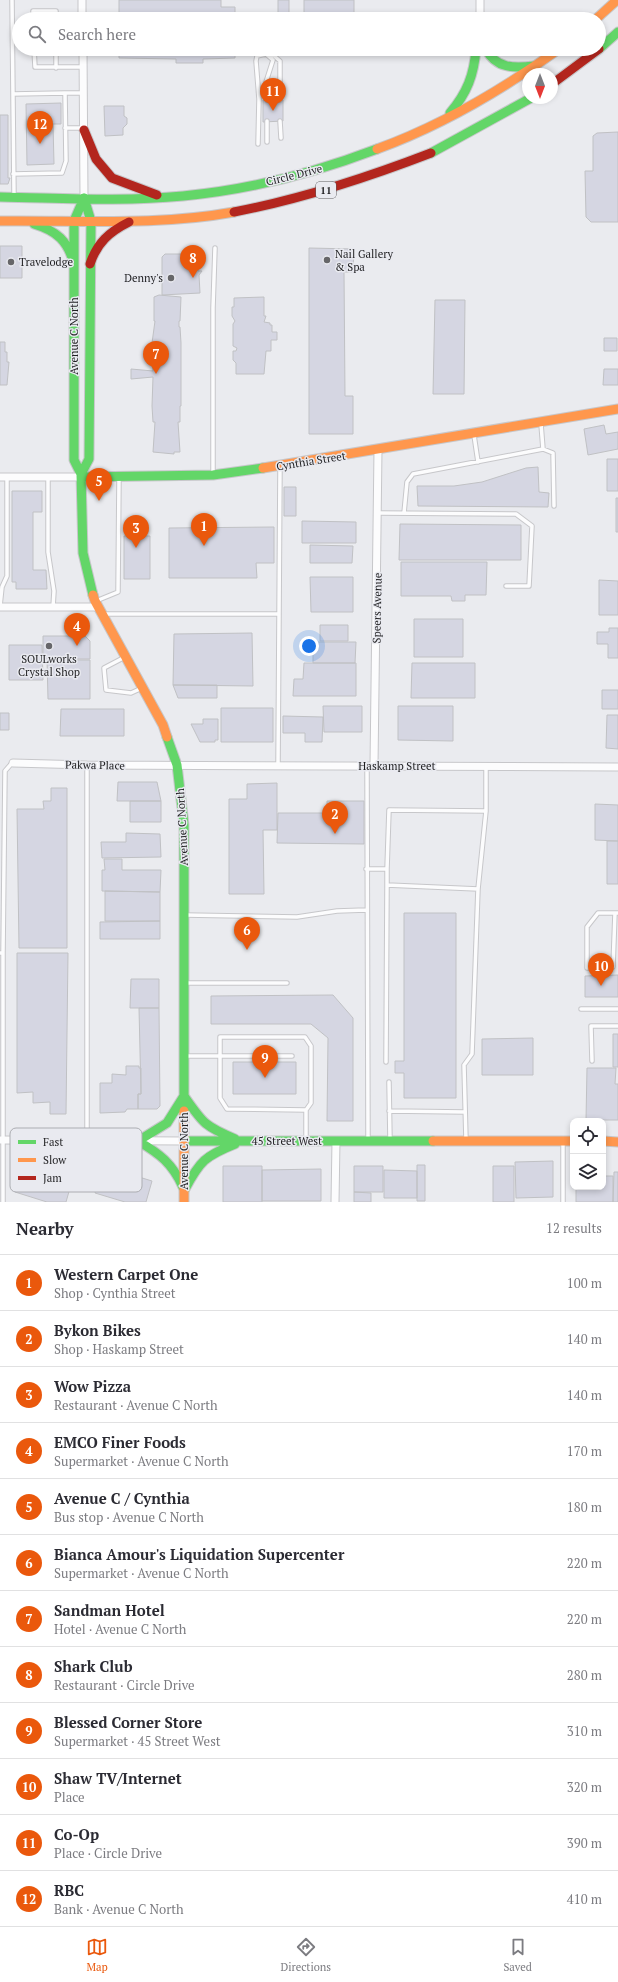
<!DOCTYPE html>
<meta charset="utf-8">
<style>
body{margin:0;font-family:"PT Serif",serif;background:#f7f7f7;color:#2b2b33}
.controls{position:absolute;right:12px;bottom:12px;display:grid;overflow:hidden;border-radius:8px;box-shadow:0 2px 6px #0003}
.controls button{width:36px;height:36px;display:grid;place-items:center;padding:0;border:0;border-bottom:1px solid #e1e1e2;background:#fff;color:#2b2b33;font:20px sans-serif}
.compass{position:absolute;left:522px;top:68px;width:36px;height:36px;border-radius:50%;background:#fff;box-shadow:0 2px 6px #0003;rotate:180deg}
.you{position:absolute;left:309px;top:646px;width:14px;height:14px;margin:-10px;border:3px solid #fff;border-radius:50%;background:#1a73e8;box-shadow:0 0 0 6px #1a73e833}
.badge{display:grid;place-items:center;width:26px;height:26px;border-radius:50%;background:#ea580c;color:#fff;font-size:13px;font-weight:700}
.pin{position:absolute;translate:-50% -33px;filter:drop-shadow(0 1px 2px #0008)}
.pin::after{content:'';position:absolute;top:21px;width:14px;height:12px;background:inherit;clip-path:polygon(0 0,100% 0,50% 100%)}
.list{margin:0;padding:0;list-style:none}
h2{display:flex;justify-content:space-between;align-items:center;height:52px;margin:0;padding:0 16px;font-size:17px}
h2 small{font-size:13px;font-weight:400;color:#7c7c81}
.list li{display:grid;grid-template-columns:26px 1fr auto;gap:12px;align-items:center;box-sizing:border-box;height:56px;padding:0 16px;border-top:1px solid #e1e1e2}
.list b{display:block;font-size:15px;white-space:nowrap}
.list p{margin:0;font-size:13px;white-space:nowrap;color:#7c7c81}
.list em{font-size:13px;font-style:normal;color:#7c7c81}
.icon{flex:none;width:22px;height:22px;fill:none;stroke:currentColor;stroke-width:2;stroke-linecap:round;stroke-linejoin:round}
.map{position:relative;flex:none;width:618px;height:1202px;overflow:hidden}
.search{position:absolute;background:#fff;box-shadow:0 2px 6px #0003;left:12px;right:12px;top:12px;height:44px;display:flex;align-items:center;gap:10px;box-sizing:border-box;padding:0 14px;border-radius:22px;color:#7c7c81;font-size:15px}
.sheet{height:724px;background:#fff}
nav{display:flex;justify-content:space-around;align-items:center;box-sizing:border-box;height:56px;border-top:1px solid #e1e1e2;background:#fff;font-size:11px;color:#7c7c81}
nav a{display:grid;justify-items:center;gap:2px}
nav .on{color:#ea580c}
.map>svg:first-child{display:block}
.building{fill:#d5d6e2;stroke:#c0c1c4}
.lines{fill:none;stroke-linecap:round;stroke-linejoin:round}
.lane-casing{stroke:#c7c7ca;stroke-width:5.5}
.street-casing{stroke:#c7c7ca;stroke-width:9}
.fast-casing{stroke:#c7c7ca;stroke-width:11}
.slow-casing{stroke:#c7c7ca;stroke-width:11}
.jam-casing{stroke:#c7c7ca;stroke-width:11}
.lane{stroke:#fcfcfd;stroke-width:3.5}
.street{stroke:#fcfcfd;stroke-width:7}
.fast{stroke:#63d668;stroke-width:9}
.slow{stroke:#ff974d;stroke-width:9}
.jam{stroke:#b3261e;stroke-width:9}
.poi-dot{fill:#666669;stroke:#e9eaf0;stroke-width:1.5}
.labels{text-anchor:middle;stroke-width:3;stroke-linejoin:round;paint-order:stroke}
.shield{fill:#e9eaf0;stroke:#5c5c5f;stroke-width:1}
.shield-label{font-size:10px;font-weight:bold;fill:#1f1f21}
.street-label{font-size:11px;fill:#1f1f21;stroke:#e9eaf0}
.poi-label{font-size:11px;fill:#1f1f21;stroke:#e9eaf0;text-anchor:start}
.key{fill:#e9eaf0;stroke:#acadb2;stroke-width:1}
.key-label{font-size:11px;fill:#1f1f21}
</style>
<div class="map">
<svg width="618" height="1202" viewBox="0 0 618 1202">
<rect width="100%" height="100%" fill="#eaebef"/>
<path class="building" d="M119,0H221V7H235V19H119Z
M278,0H289V19H278Z
M304,0H354V18L304,19Z
M119,49H235V58L203,59V63H176V59L119,58Z
M303,49H339V51L303,50Z
M263,100H283V121L263,122Z
M61,103V124H53L54,164L27,165L26,104Z
M104,106H124V116L127,118V124L123,128V135L105,136Z
M0,115H8V178H10L8,184H0Z
M618,132V222H591L586,217L585,171H593V136L597,133Z
M0,246H22V278H0Z
M309,248L354,249L353,272H344L345,396H353V434H309Z
M165,254H189V259H202V266H198V271H202L199,275L200,293L162,295V257Z
M159,295L181,297L180,321H179V327H180L181,343V406H180V422H178L180,452H174V454L153,452L155,422H153L152,406L153,377L131,379V369L153,371L152,343L155,321H154V297Z
M264,297V316H266L264,322L270,323V325H272V332H277V340H271V351H266L264,374H236V363L233,360V351H236L237,348L233,346V324L235,321L232,316V307H234V298Z
M435,300H465L464,394H433Z
M604,338H617V351H604Z
M0,342H5V352H7V362H9L7,385H0Z
M604,369H618V385H603Z
M604,425L606,434L618,432V449L588,455L584,429Z
M607,459H618V491H607Z
M538,467L539,492L549,493L548,507L418,506L417,486H454L482,482L526,468Z
M284,487H296V516H284Z
M12,491H42V512H33V570H46L47,589H16V582H12Z
M616,498H618V532H616Z
M302,521L356,522V543H302Z
M400,524L521,525V560H399Z
M274,527V563H256L257,578H169V528Z
M124,536H150V579H124Z
M310,545L353,546L352,563H310Z
M401,562H487L486,595H465V601H452L451,596H401Z
M310,577H353V612H311Z
M599,580L618,581V615H599Z
M414,619H463V657H414Z
M320,625H348V641H320Z
M609,628H618V658H608V644H597V632H609Z
M252,633L253,686L173,685L174,634Z
M43,636H85L90,641V659H43Z
M313,642H356L355,663H313Z
M9,645H42L43,680H9Z
M47,660H90V699H48Z
M304,663H356V696H293L294,679H303Z
M412,663H475V698H411Z
M173,685H217V698H178Z
M602,690H618V709H602Z
M323,706H362V732H324Z
M398,706H453V741L398,740Z
M221,708H273V742H221Z
M61,709H124V736H60Z
M0,713H9V730H0Z
M607,715H618V749L606,748Z
M283,716L323,717L322,742H305V733H283Z
M203,719H218V740H215V742H200L191,724H203Z
M118,782H157L161,801H117Z
M277,783V830H263L264,894H229V799H247V784Z
M51,788H67V948H19L17,809H44L43,801H51Z
M130,801H161V822H130Z
M327,801H364V844L277,843L278,813H327Z
M595,804L618,805V841L595,840Z
M126,833L160,834L161,857L102,858L101,842H126Z
M607,841H618V884H607Z
M104,859H122V870H161L160,892L102,891V870H105Z
M105,891L160,892V921H105Z
M404,913H456V1098H404V1073H395V1061H404Z
M160,921V939H100V922Z
M17,953H68L66,1114H50V1102L33,1103V1092L17,1093Z
M618,975V997H585V976Z
M131,979H159V1008H130Z
M333,995L353,1018V1121H327L328,1038L311,1024H211V996Z
M139,1008H159L160,1106L157,1109H138V1094H141Z
M613,1034H618V1067H613Z
M533,1038V1075H482V1039Z
M233,1062H296V1094H233Z
M126,1066H139V1068H141V1094H138V1109H127L125,1112L100,1113V1083H112V1074L126,1075Z
M587,1068H616L615,1084H618V1120H586Z
M553,1161V1197L516,1198L515,1162Z
M417,1165H425V1201H417Z
M23,1166L72,1181L66,1202H47L15,1192Z
M103,1166L152,1181L146,1202H125L95,1193Z
M223,1166H262V1202H223Z
M354,1166H383V1192H354Z
M493,1166H514V1202H493Z
M321,1169V1201H262V1170Z
M384,1170L417,1171V1198H384Z
M614,1172H618V1202H613Z
M603,1176H613V1202H576V1187H603Z
M354,1192L371,1193V1202H354Z"/>
<g class="lines">
<g class="lane-casing">
<path id="lane" d="M12,0L14,195
M33,19V11H56V19
M34,49L35,67H83
M56,49V68
M270,56L273,55L280,61V100
M65,93H84
M13,94L65,93L66,161L62,173L13,174
M267,121V142
M280,121L281,138
M65,128H82
M258,144L259,99L256,61L257,56L266,54L273,60L266,82L267,100
M541,424L543,449
M474,435L478,462
M213,474V308L215,248
M48,477V552L54,591L53,607
M378,513L516,514L532,526L529,586H506
M404,513L407,482L413,474L543,449L553,453L554,506
M96,601L118,592L119,478
M0,606L2,587L7,576V477
M105,614H279
M125,657L104,668L106,690L131,693L142,688
M278,765L280,467
M367,767L368,1138
M366,869H387V885L478,889
M387,869L389,810L486,811
M615,913L613,967L587,968V927L598,913H618
M185,915L297,917L337,911L366,910
M0,953H3L5,771L12,763
M186,983H287
M581,1009H618
M186,1056H292
M592,1061L591,1026H618
M386,1062L387,885
M389,1082L390,1140
M389,1111L465,1112
M87,1140V765
M306,1140V1110L311,1103V1046L305,1037H220V1098L227,1109L306,1110
M466,1140L464,1065L472,1054L478,889L486,811V767
M563,1142V1202
M3,1202V953"/>
</g>
<g class="street-casing">
<path id="street" d="M82,0V19
M480,0V19
M83,49L84,198
M0,477H81
M0,607H98
M13,763L87,765L618,767
M374,766L378,450
M0,1140L185,1141
M335,1202L336,1141"/>
</g>
<g class="fast-casing">
<path id="fast" d="M486,49C496,69 514,68 534,66
M599,49L618,32
M450,113C467,93 474,75 476,49
M431,153L531,98
M0,197C61,198 122,202 183,196C249,190 314,173 377,149
M84,198L74,221V460L81,474L83,553L93,595
M34,224C57,231 68,241 74,264
M81,474L89,459L91,221L84,198
M81,477L213,475L263,468
M167,737L177,765L184,825V1111
M184,1096C203,1123 204,1126 235,1139
M185,1141H433
M183,1187C172,1163 160,1154 138,1141L167,1123L184,1096
M185,1189C200,1161 205,1156 235,1144"/>
</g>
<g class="slow-casing">
<path id="slow" d="M596,19L617,0
M377,149C443,125 502,90 559,49
M0,221C78,220 158,226 234,212
M263,468L618,409
M93,595L95,601L163,725L167,737
M184,1111V1202
M433,1141H573
M603,1141L618,1142"/>
</g>
<g class="jam-casing">
<path id="jam" d="M552,84L599,49
M84,130L96,159L112,178L157,195
M234,212C302,199 366,178 431,153
M90,264C97,243 109,232 129,222"/>
</g>
<use href="#lane" class="lane"/>
<use href="#street" class="street"/>
<use href="#fast" class="fast"/>
<use href="#slow" class="slow"/>
<use href="#jam" class="jam"/>
</g>
<g class="poi-dot">
<circle cx="327" cy="260" r="4"/>
<circle cx="11" cy="262" r="4"/>
<circle cx="171" cy="278" r="4"/>
<circle cx="49" cy="646" r="4"/>
</g>
<g class="labels">
<rect class="shield" x="316" y="182" width="20" height="16" rx="3"/>
<g class="shield-label">
<text x="326" y="194">11</text>
</g>
<g class="street-label">
<text transform="translate(294 175) rotate(-14)" y="4">Circle Drive</text>
<text transform="translate(74 336) rotate(-90)" y="4">Avenue C North</text>
<text transform="translate(311 461) rotate(-9)" y="4">Cynthia Street</text>
<text transform="translate(377 608) rotate(-89)" y="4">Speers Avenue</text>
<text transform="translate(95 765) rotate(1)" y="4">Pakwa Place</text>
<text x="397" y="770">Haskamp Street</text>
<text transform="translate(182 827) rotate(-93)" y="4">Avenue C North</text>
<text x="287" y="1145">45 Street West</text>
<text transform="translate(184 1151) rotate(-90)" y="4">Avenue C North</text>
</g>
<g class="poi-label">
<text x="335" y="258">Nail Gallery<tspan x="335" dy="13">&amp; Spa</tspan></text>
<text x="19" y="266">Travelodge</text>
<text x="163" y="282" text-anchor="end">Denny's</text>
<text x="49" y="663" text-anchor="middle">SOULworks<tspan x="49" dy="13">Crystal Shop</tspan></text>
</g>
</g>
<rect x="10" y="1128" width="132" height="64" rx="6" class="key"/>
<rect x="18" y="1140" width="18" height="4" fill="#63d668"/>
<rect x="18" y="1158" width="18" height="4" fill="#ff974d"/>
<rect x="18" y="1176" width="18" height="4" fill="#b3261e"/>
<g class="key-label">
<text x="43" y="1146">Fast</text>
<text x="43" y="1164">Slow</text>
<text x="43" y="1182">Jam</text>
</g>
</svg>
<div class="controls">
<button><svg class="icon" aria-label="locate" viewBox="0 0 24 24"><circle cx="12" cy="12" r="6"/><path d="M12 2v4M12 18v4M2 12h4M18 12h4"/></svg></button>
<button><svg class="icon" aria-label="layers" viewBox="0 0 24 24"><path d="M12 4l9 5-9 5-9-5zM3 14l9 5 9-5"/></svg></button>
</div>
<svg class="compass" viewBox="-18 -18 36 36"><path d="M0-13l5 13h-10z" fill="#e53935"/><path d="M0 13l5-13h-10z" fill="#7c7c81"/></svg>
<div class="you"></div>
<div class="pin badge" style="left:204px;top:546px">1</div>
<div class="pin badge" style="left:335px;top:834px">2</div>
<div class="pin badge" style="left:136px;top:548px">3</div>
<div class="pin badge" style="left:77px;top:646px">4</div>
<div class="pin badge" style="left:99px;top:501px">5</div>
<div class="pin badge" style="left:247px;top:950px">6</div>
<div class="pin badge" style="left:156px;top:374px">7</div>
<div class="pin badge" style="left:193px;top:278px">8</div>
<div class="pin badge" style="left:265px;top:1078px">9</div>
<div class="pin badge" style="left:601px;top:986px">10</div>
<div class="pin badge" style="left:273px;top:111px">11</div>
<div class="pin badge" style="left:40px;top:144px">12</div>
<div class="search"><svg class="icon" aria-label="search" viewBox="0 0 24 24"><circle cx="10" cy="10" r="6"/><path d="M15 15l6 6"/></svg>Search here</div>
</div>
<section class="sheet">
<h2>Nearby<small>12 results</small></h2>
<ul class="list">
<li><span class="badge">1</span><div><b>Western Carpet One</b><p>Shop · Cynthia Street</p></div><em>100 m</em></li>
<li><span class="badge">2</span><div><b>Bykon Bikes</b><p>Shop · Haskamp Street</p></div><em>140 m</em></li>
<li><span class="badge">3</span><div><b>Wow Pizza</b><p>Restaurant · Avenue C North</p></div><em>140 m</em></li>
<li><span class="badge">4</span><div><b>EMCO Finer Foods</b><p>Supermarket · Avenue C North</p></div><em>170 m</em></li>
<li><span class="badge">5</span><div><b>Avenue C / Cynthia</b><p>Bus stop · Avenue C North</p></div><em>180 m</em></li>
<li><span class="badge">6</span><div><b>Bianca Amour's Liquidation Supercenter</b><p>Supermarket · Avenue C North</p></div><em>220 m</em></li>
<li><span class="badge">7</span><div><b>Sandman Hotel</b><p>Hotel · Avenue C North</p></div><em>220 m</em></li>
<li><span class="badge">8</span><div><b>Shark Club</b><p>Restaurant · Circle Drive</p></div><em>280 m</em></li>
<li><span class="badge">9</span><div><b>Blessed Corner Store</b><p>Supermarket · 45 Street West</p></div><em>310 m</em></li>
<li><span class="badge">10</span><div><b>Shaw TV/Internet</b><p>Place</p></div><em>320 m</em></li>
<li><span class="badge">11</span><div><b>Co-Op</b><p>Place · Circle Drive</p></div><em>390 m</em></li>
<li><span class="badge">12</span><div><b>RBC</b><p>Bank · Avenue C North</p></div><em>410 m</em></li>
</ul>
</section>
<nav>
<a class="on"><svg class="icon" aria-label="map" viewBox="0 0 24 24"><path d="M3 6l6-2 6 2 6-2v14l-6 2-6-2-6 2zM9 4v14M15 6v14"/></svg>Map</a>
<a><svg class="icon" aria-label="directions" viewBox="0 0 24 24"><path d="M12 3l9 9-9 9-9-9zM9 14v-3h6M13 9l2 2-2 2"/></svg>Directions</a>
<a><svg class="icon" aria-label="saved" viewBox="0 0 24 24"><path d="M7 4h10v16l-5-4-5 4z"/></svg>Saved</a>
</nav>
